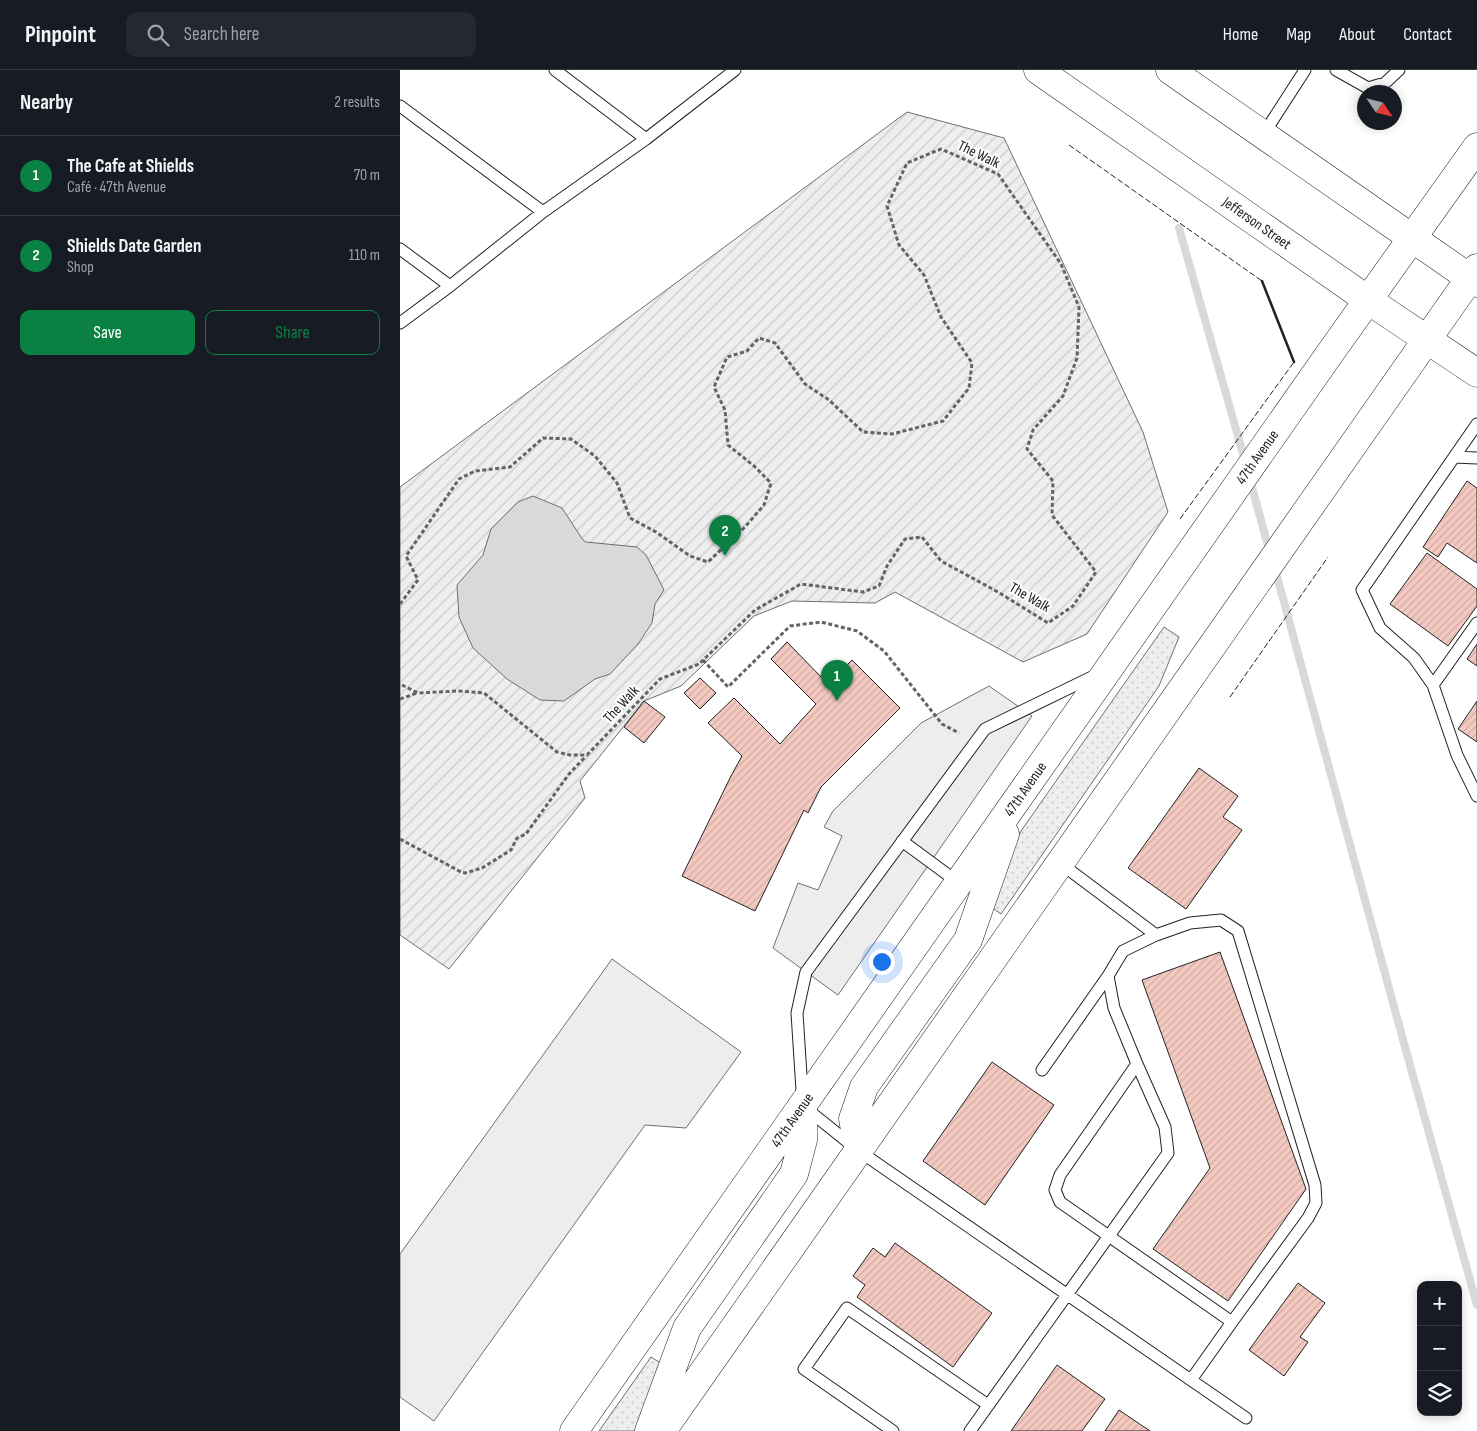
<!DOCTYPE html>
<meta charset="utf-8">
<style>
body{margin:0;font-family:"Sofia Sans Condensed",sans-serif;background:#242831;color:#f1f3f6}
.controls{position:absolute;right:15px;bottom:15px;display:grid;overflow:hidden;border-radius:10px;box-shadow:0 2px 12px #0003}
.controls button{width:45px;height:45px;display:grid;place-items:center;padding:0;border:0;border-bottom:1px solid #363941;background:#171b24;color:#f1f3f6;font:25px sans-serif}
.compass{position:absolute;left:957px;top:15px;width:45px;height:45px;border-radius:50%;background:#171b24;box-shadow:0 2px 12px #0003;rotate:125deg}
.you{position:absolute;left:481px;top:891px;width:18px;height:18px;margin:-12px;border:4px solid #fff;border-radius:50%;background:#1a73e8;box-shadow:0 0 0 8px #1a73e833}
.badge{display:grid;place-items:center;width:32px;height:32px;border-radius:50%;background:#0b8043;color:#fff;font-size:16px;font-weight:700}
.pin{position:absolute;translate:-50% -41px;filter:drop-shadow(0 1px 2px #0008)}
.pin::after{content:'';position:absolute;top:26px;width:18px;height:15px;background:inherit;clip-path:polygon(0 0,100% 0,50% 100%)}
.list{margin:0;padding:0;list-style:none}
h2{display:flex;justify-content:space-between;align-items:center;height:65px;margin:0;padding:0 20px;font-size:21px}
h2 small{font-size:16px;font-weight:400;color:#9ea1a6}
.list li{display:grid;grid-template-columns:32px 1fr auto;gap:15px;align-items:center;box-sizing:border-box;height:80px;padding:0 20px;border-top:1px solid #363941}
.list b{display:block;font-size:19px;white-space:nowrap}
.list p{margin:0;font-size:16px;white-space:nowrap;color:#9ea1a6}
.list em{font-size:16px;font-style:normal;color:#9ea1a6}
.actions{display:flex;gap:10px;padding:15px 20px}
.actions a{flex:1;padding:11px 0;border:1px solid #0b8043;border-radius:10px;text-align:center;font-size:18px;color:#0b8043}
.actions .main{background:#0b8043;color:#fff}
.icon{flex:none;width:28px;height:28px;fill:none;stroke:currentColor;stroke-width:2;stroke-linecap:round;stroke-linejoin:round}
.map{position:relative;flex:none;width:1077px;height:1361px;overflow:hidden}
header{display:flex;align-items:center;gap:30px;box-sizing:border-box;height:70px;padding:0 25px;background:#171b24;border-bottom:1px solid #363941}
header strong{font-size:24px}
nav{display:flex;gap:28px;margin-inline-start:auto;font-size:18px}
.search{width:350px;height:45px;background:#242831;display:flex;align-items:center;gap:12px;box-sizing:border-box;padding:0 18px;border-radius:10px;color:#9ea1a6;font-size:19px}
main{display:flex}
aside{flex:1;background:#171b24}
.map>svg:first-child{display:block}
.grass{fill:url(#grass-dots);stroke:#6f6f6f}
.garden{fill:url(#garden-furrows);stroke:#6f6f6f}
.parking{fill:#ededed;stroke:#6f6f6f}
.water{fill:#d9d9d9;stroke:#6f6f6f}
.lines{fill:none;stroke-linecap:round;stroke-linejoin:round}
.stream{stroke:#d9d9d9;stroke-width:8}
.building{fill:url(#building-hatch);stroke:#222}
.service-casing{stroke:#222;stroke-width:13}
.secondary-casing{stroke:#222;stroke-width:29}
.primary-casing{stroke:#222;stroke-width:29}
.path{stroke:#646464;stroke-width:3;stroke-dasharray:4 2.5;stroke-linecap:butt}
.service{stroke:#fff;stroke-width:11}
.secondary{stroke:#fff;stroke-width:28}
.primary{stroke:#fff;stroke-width:28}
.fence{stroke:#222;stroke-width:1;stroke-dasharray:6 2.5;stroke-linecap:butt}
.wall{stroke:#222;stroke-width:2.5}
.labels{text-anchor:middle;stroke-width:4;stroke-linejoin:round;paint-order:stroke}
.street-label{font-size:15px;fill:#222;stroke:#fff}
</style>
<header>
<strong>Pinpoint</strong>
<div class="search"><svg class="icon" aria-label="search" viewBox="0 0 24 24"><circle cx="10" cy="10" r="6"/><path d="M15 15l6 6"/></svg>Search here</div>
<nav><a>Home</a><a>Map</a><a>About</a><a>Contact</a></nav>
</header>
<main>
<aside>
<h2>Nearby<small>2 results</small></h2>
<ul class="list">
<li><span class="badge">1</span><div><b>The Cafe at Shields</b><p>Café · 47th Avenue</p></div><em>70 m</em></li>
<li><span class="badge">2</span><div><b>Shields Date Garden</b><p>Shop</p></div><em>110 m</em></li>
</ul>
<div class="actions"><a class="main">Save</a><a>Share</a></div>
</aside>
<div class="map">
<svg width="1077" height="1361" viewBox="0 0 1077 1361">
<defs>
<pattern id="grass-dots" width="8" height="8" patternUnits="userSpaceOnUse" patternTransform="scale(1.25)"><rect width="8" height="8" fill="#eee"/><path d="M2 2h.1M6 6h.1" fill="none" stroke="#ccc" stroke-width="1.8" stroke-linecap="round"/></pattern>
<pattern id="garden-furrows" width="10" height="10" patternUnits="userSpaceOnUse" patternTransform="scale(1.25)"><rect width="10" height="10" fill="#eee"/><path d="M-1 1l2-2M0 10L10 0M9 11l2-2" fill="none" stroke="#ccc"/></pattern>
<pattern id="building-hatch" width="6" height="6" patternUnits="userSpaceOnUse" patternTransform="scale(1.25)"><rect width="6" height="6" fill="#f3c9c0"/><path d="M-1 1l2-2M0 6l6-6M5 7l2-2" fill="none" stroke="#d0aca5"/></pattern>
</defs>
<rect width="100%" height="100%" fill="#fff"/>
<path class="grass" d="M764,557L779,567L759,616L601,844L591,837L609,786L621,761Z
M251,1287L262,1294L235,1361H199Z"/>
<path class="garden" d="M507,42L604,68L743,362L768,442L687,564L623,592L495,522L475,533L392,531L354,546L281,616L244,631L180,711L185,728L49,899L0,865V417Z"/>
<path class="parking" d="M589,616L632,646L438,925L373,878L398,813L418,820L442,766L424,757L433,741L521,653Z
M212,889L341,982L286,1058L245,1055L34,1351L0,1327V1184Z"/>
<path class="water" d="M133,426L162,438L183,470L186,472L237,477L246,485L264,520L255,534L252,553L238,574L210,604L195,609L164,631L140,630L107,609L73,578L59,547L57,515L83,485L91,459L118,432Z"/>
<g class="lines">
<path class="stream" d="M779,158L845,391
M850,410L870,483
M875,499L1005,977L1077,1235"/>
</g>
<path class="building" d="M1067,411L1077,418V493L1047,473L1038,487L1023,477Z
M1027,483L1077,519V536L1048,576L990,534Z
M387,572L428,614L452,590L500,638L421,717L408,743L404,740L355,841L282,806L331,706L342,686L308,653L334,628L380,674L416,634L371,589Z
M1077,574V596L1067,589Z
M300,608L316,623L300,639L284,623Z
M244,631L265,647L244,673L224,657Z
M1077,631V672L1058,659Z
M799,698L838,726L823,747L842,760L786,839L728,798Z
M820,882L906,1119L828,1231L753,1179L810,1098L742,910Z
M592,992L654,1035L585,1135L523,1091Z
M495,1173L592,1243L553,1297L457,1227L465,1215L453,1206L473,1178L485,1187Z
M898,1213L925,1233L900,1267L908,1272L884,1306L849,1280Z
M657,1295L705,1329L682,1361H611Z
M719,1340L750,1361H705Z"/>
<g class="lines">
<g class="service-casing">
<path id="service" d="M155,0L246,69
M936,0L968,18L985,13L999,0
M0,36L143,142
M863,65L905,0
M0,179L50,216
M0,253L50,216L143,142L246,69L335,0
M1077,354L962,520L980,558L1014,588L1033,615L1057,685L1077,726
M1054,387L1077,388
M696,605L585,659L406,902L397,943L403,1036L459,1081L846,1348
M1033,615L1077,553
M502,771L559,813
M660,793L756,865L790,853L821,850L838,861L915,1115L916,1133L908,1148L832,1252L660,1132L655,1120L660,1105L737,994L714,938L708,906L723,881L756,865
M642,1000L708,906
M791,1310L832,1252
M493,1361L404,1299L447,1238L588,1335
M570,1361L768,1083L765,1057L737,994"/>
</g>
<g class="secondary-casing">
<path id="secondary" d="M638,0L968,230
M770,0L1012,168"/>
</g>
<g class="primary-casing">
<path id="primary" d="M1012,168L1077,213
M968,230L1077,303
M459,1081L453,1049L464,1017L568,870L605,764
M174,1361L933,279L1077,77
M249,1361L287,1258L394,1104L403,1070V1036
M262,1361L1077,198"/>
</g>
<path class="path" d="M0,534L18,510L6,486L59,409L75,401L110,397L143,368L171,369L195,386L217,413L230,448L256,462L290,486L308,492L344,458L364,435L371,413L354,396L328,375L325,340L314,317L327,287L347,281L359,268L375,273L405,314L429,330L463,362L492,364L543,351L569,318L572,293L541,247L524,205L499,175L487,136L507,93L541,79L598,104L661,194L679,237L677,288L663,326L633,360L627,379L653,411L652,445L696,502L673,536L648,553L598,522L541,491L522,467L505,469L487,496L479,516L463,522L401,514L355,540L299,594L260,609L187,685H170L157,682L84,623L58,621L18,623L0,614
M303,590L328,617L390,556L421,552L457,561L484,581L542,654L559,663
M0,629L17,623
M0,769L61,802L65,803L82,798L111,780L117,768L126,764L169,704L186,686"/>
<use href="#service" class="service"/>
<use href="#secondary" class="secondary"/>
<use href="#primary" class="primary"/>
<path class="fence" d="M669,75L862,211
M780,449L894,292
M830,627L928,487"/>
<path class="wall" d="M862,211L894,292"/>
</g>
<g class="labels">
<g class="street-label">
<text transform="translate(579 84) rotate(26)" y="5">The Walk</text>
<text transform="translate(857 153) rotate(35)" y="5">Jefferson Street</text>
<text transform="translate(857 387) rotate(-55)" y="5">47th Avenue</text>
<text transform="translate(630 527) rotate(30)" y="5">The Walk</text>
<text transform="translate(221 634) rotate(-47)" y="5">The Walk</text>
<text transform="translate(625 719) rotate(-55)" y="5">47th Avenue</text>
<text transform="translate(392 1050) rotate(-55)" y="5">47th Avenue</text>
</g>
</g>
</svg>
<div class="controls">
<button>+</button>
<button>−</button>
<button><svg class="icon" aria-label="layers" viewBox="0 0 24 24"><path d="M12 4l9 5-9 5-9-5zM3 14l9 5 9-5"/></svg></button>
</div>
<svg class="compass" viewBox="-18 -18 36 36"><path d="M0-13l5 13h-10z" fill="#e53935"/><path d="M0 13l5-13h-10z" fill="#9ea1a6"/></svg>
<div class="you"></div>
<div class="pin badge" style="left:437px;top:631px">1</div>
<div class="pin badge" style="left:325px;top:486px">2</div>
</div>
</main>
